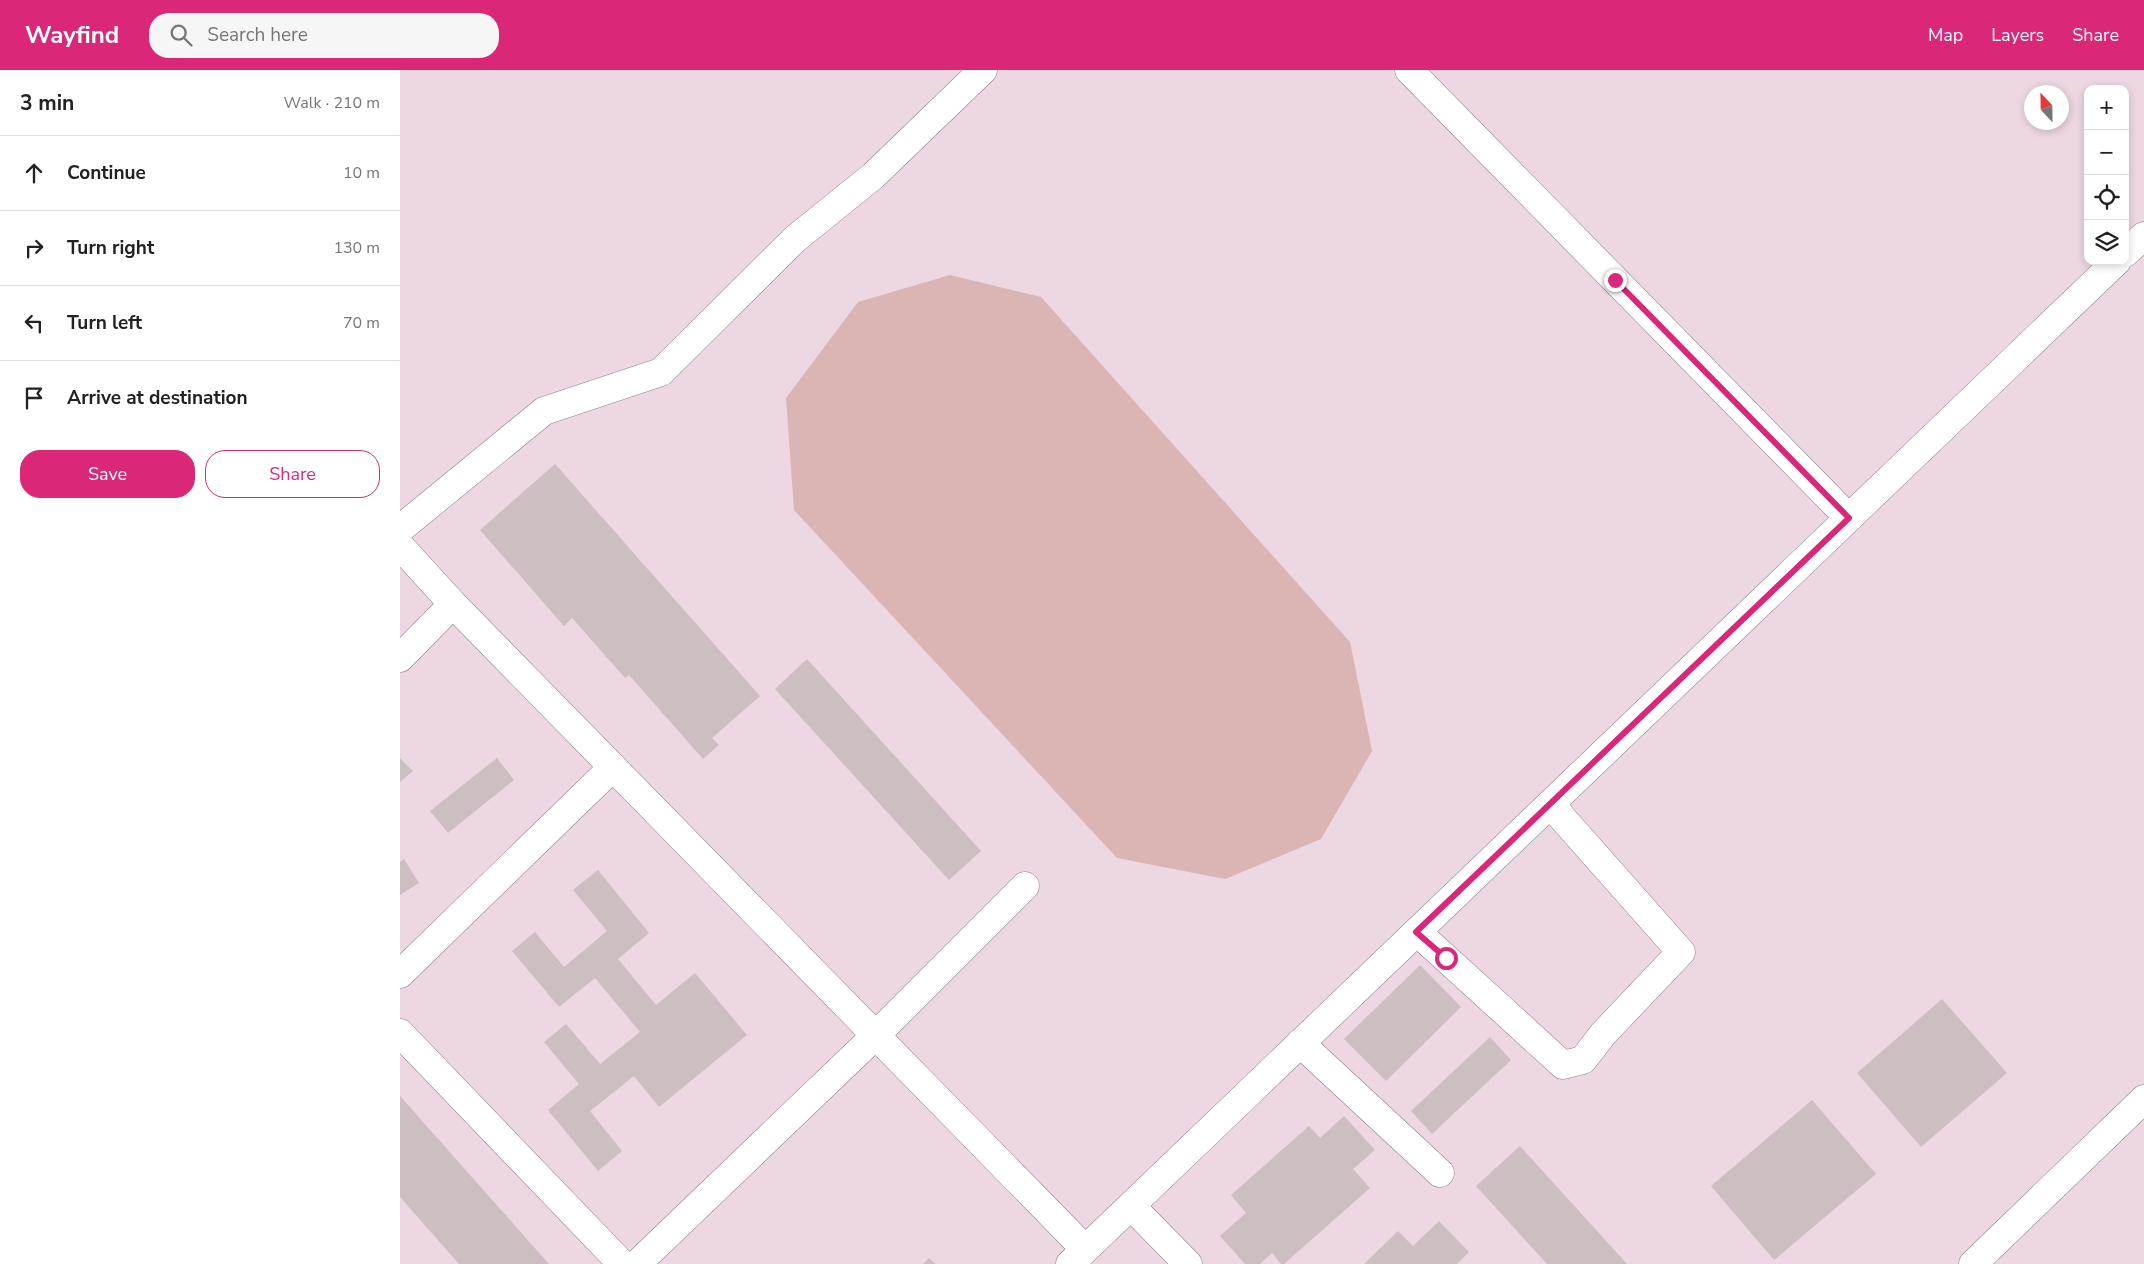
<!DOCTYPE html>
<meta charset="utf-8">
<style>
body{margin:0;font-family:"Nunito Sans",sans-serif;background:#f6f6f6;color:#222}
.controls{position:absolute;right:15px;top:15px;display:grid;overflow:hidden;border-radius:10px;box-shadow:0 2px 8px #0003}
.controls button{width:45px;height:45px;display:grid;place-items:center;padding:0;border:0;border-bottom:1px solid #e0e0e0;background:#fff;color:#222;font:25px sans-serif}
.compass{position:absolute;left:1624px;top:15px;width:45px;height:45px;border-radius:50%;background:#fff;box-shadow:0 2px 8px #0003;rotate:338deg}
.stop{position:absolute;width:15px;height:15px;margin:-11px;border:4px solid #db2777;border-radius:50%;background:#fff}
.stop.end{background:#db2777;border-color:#fff;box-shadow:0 1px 5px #0008}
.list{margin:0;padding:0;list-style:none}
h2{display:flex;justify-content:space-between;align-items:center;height:65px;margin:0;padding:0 20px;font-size:21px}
h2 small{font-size:16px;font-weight:400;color:#767676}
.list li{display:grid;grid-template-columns:32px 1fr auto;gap:15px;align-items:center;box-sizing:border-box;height:75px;padding:0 20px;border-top:1px solid #e0e0e0}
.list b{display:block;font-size:19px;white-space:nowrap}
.list em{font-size:16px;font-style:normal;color:#767676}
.actions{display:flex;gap:10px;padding:15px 20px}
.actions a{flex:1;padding:11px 0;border:1px solid #db2777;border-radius:20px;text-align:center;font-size:18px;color:#db2777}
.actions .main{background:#db2777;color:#fff}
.icon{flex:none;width:28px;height:28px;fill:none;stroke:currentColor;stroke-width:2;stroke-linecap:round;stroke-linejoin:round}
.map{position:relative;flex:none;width:1744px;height:1194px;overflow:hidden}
header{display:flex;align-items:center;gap:30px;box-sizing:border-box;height:70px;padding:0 25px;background:#db2777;color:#fff}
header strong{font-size:24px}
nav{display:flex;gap:28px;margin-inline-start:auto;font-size:18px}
.search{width:350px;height:45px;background:#f6f6f6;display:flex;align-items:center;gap:12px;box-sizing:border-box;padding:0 18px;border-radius:20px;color:#767676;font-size:19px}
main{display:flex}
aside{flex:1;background:#fff}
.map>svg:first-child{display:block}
.built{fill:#ecd7e3;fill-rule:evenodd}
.green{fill:#dbb5b3}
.building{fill:#cdbec1}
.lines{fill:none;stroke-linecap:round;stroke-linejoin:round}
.minor-casing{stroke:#8c7f86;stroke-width:29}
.minor{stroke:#fff;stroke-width:28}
.route{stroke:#db2777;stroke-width:6}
</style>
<header>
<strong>Wayfind</strong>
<div class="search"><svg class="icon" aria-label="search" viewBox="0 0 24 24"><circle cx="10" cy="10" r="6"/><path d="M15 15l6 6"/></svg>Search here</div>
<nav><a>Map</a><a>Layers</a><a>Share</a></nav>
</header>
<main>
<aside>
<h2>3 min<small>Walk · 210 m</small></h2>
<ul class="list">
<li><svg class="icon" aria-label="ahead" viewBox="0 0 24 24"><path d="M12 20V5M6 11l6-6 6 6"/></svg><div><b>Continue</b></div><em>10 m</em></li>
<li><svg class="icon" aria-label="right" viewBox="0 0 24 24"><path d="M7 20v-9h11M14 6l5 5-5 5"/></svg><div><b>Turn right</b></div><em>130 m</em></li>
<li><svg class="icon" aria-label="left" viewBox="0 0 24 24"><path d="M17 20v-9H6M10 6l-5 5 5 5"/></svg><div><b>Turn left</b></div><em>70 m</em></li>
<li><svg class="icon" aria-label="arrive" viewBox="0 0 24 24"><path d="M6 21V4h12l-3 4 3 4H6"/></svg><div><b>Arrive at destination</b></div></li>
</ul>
<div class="actions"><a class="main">Save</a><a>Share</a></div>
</aside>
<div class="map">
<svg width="1744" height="1194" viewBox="0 0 1744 1194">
<rect width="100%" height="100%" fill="#f5e7ef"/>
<path class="built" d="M0,0H1744V1194H0ZM1688,19H1725V191H1688ZM1632,22H1662V52H1632Z"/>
<path class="green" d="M550,205L641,227L950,572L972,681L921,769L825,809L717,788L394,440L386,328L458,232Z"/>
<path class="building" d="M155,394L360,626L312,668L319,675L303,689L229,605L225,608L172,548L164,556L80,460Z
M407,589L581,781L549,810L375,619Z
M0,688L13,701L0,712Z
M97,688L114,710L48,763L30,741Z
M4,789L19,813L0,825V792Z
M198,800L249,863L218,889L256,935L295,903L347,965L259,1037L234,1006L190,1041L222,1081L198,1101L148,1040L179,1014L144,972L166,954L200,994L240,962L195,908L159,937L112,881L135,862L164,897L207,861L173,820Z
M1020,895L1061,937L986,1011L944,969Z
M1542,929L1607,1003L1521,1077L1457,1003Z
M1090,967L1111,990L1032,1064L1011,1041Z
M0,1026L149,1194H59L0,1127Z
M1412,1030L1476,1104L1374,1190L1311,1116Z
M944,1046L975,1080L953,1099L970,1118L884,1194H881L872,1183L860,1194H845L820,1166L846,1143L831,1125L909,1056L920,1068Z
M1120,1076L1227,1194H1147L1076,1116Z
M1039,1151L1069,1182L1057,1194H964L998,1161L1013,1176Z
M529,1188L536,1194H523Z"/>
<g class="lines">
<g class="minor-casing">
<path id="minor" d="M1009,0L1449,448
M1725,183L1744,166
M0,459L144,341L261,302L395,169L473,106L583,0
M0,476L53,534L685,1179
M0,588L53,534
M1017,862L1163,995L1183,990L1203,964L1281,882L1150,734
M0,904L213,697
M0,963L222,1194
M900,973L1040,1103
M731,1136L788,1194
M237,1194L476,965L625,816
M670,1194L1717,191
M1573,1194L1744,1029"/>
</g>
<use href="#minor" class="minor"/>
</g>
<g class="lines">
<path class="route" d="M1046,888L1016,862L1449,448L1215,210"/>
</g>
</svg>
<div class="controls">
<button>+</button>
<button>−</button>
<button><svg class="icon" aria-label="locate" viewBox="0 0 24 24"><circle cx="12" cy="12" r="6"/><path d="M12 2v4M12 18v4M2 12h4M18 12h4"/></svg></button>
<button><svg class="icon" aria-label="layers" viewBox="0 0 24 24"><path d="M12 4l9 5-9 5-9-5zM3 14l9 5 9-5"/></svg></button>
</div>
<svg class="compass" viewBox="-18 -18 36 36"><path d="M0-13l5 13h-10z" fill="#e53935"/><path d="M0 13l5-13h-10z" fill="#767676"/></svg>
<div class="stop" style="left:1046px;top:888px"></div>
<div class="stop end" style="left:1215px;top:210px"></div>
</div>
</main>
